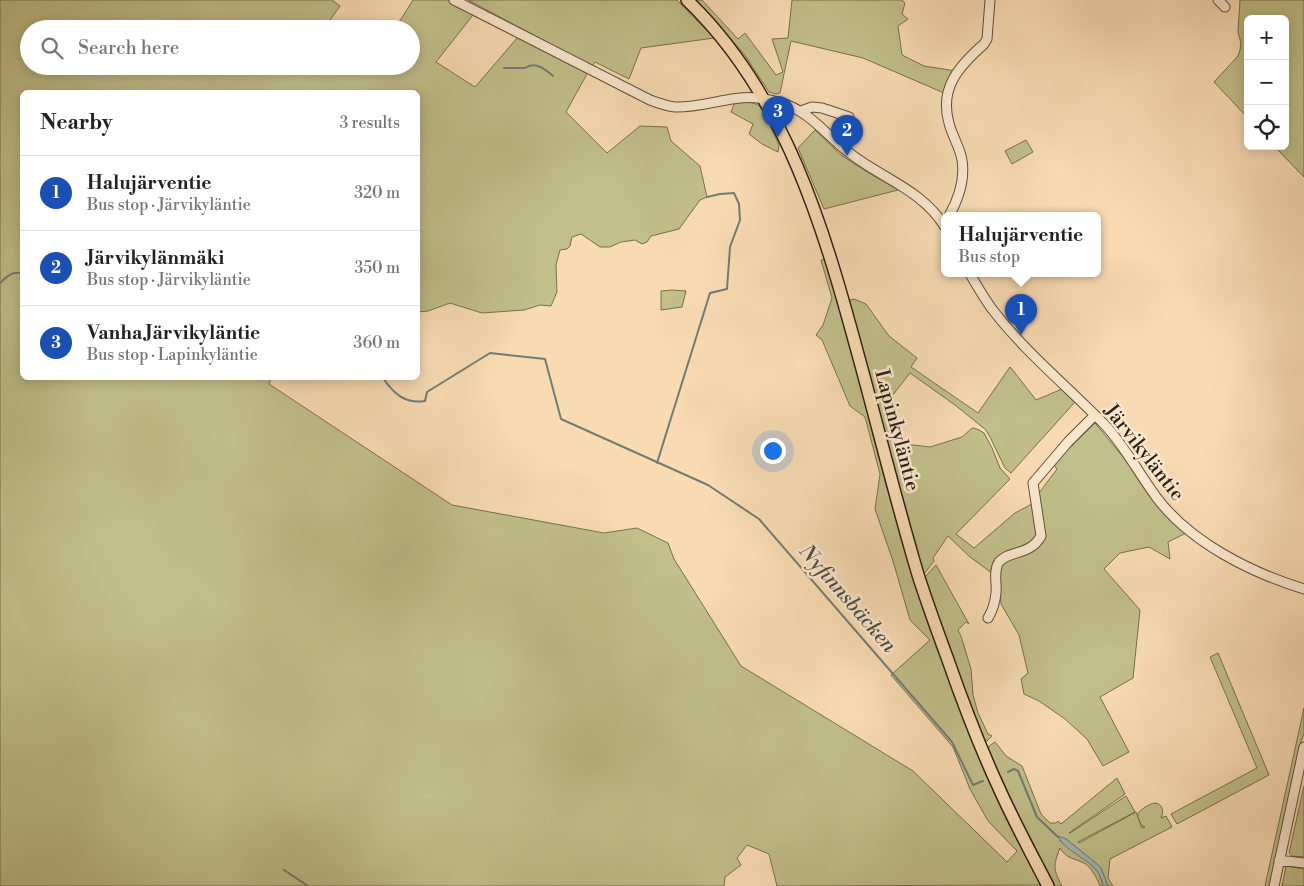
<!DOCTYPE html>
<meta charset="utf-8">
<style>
body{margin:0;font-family:"Libre Bodoni",serif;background:#f6f6f6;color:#222}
.controls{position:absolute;right:15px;top:15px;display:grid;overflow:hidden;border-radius:8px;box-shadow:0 2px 12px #0003}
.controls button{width:45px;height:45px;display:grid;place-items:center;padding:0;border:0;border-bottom:1px solid #e0e0e0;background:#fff;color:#222;font:25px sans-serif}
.you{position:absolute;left:772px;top:450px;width:18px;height:18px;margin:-12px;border:4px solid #fff;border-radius:50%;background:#1a73e8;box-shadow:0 0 0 8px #1a73e833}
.badge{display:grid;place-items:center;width:32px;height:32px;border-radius:50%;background:#8f2418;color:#fff;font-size:16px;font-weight:700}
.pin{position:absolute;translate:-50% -41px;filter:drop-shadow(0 1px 2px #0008)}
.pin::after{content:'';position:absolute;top:26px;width:18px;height:15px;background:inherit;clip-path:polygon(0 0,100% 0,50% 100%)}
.popup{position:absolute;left:941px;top:212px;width:160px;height:65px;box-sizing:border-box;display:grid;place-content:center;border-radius:8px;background:#fff;filter:drop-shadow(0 1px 4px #0005);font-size:16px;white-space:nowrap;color:#767676}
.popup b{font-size:19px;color:#222}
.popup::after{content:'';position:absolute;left:50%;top:100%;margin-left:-10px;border:10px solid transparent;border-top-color:#fff}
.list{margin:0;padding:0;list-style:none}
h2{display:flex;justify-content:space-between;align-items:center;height:65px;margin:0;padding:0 20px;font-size:21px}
h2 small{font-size:16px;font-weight:400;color:#767676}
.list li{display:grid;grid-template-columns:32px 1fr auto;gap:15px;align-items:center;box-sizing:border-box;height:75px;padding:0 20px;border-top:1px solid #e0e0e0}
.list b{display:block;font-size:19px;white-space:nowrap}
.list p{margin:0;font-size:16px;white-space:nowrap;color:#767676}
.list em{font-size:16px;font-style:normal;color:#767676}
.icon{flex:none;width:28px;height:28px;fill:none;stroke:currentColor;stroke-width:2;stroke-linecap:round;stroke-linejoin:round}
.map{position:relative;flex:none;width:1304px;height:886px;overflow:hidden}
.search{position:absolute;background:#fff;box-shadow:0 2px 12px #0003;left:20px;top:20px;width:400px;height:55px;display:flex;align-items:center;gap:12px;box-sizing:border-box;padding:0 18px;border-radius:28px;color:#767676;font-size:19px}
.panel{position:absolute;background:#fff;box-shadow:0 2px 12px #0003;left:20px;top:90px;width:400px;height:290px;border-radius:8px}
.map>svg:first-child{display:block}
.green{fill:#c1bf8a;stroke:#77704e}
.water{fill:#9fbab3;stroke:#717c73}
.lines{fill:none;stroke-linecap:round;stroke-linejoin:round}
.stream{stroke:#717c73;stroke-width:2}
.minor-casing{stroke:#604f3b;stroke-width:11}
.major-casing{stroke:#2d2013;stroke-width:14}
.minor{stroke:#fae8ce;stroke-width:9}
.major{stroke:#f8dbb3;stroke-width:11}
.labels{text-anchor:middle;stroke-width:5;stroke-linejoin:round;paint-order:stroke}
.street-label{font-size:20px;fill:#2d2013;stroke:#fae8ce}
.water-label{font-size:21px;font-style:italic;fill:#4f4e43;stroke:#fae8ce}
</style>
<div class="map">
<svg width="1304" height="886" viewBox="0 0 1304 886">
<rect width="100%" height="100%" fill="#f8dbb3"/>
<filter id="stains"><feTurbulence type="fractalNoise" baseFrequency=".004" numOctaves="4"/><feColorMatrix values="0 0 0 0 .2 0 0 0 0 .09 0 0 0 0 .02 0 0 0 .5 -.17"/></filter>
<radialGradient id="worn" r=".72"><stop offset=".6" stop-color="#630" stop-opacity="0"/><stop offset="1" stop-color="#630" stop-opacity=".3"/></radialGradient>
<path class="green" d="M0,0H332L340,6L330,20L341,29H29V66H411V29H391L398,24L413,0H448L473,15L436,62L475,87L518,37L588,72L566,112L607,153L640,126L667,127L671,141L700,166L707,197L700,200L679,229L651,236L647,242L642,244L635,240L621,242L610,247H600L581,234L572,237L570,246L567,249L560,250L556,265L557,292L551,306L540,305L524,310L482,313L450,303L428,311L418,312V92H22V378H271L269,384L452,505L604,533L637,528L668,543L674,559L741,666L913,771L1007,862L1017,851L988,821L970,789L953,747L891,675L930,640L910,620L893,561L875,509L880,474L865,417L850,406L822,340L816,335L823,325L832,298L821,260L826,259L907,553L1041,885L777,886L769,854L747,845L737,858L741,865L725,877L724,886H0Z
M468,0H677L714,38L641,48L629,79L595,62L592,66Z
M695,0H702L738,39L745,33L776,75L783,72L772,39L788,38L792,0H902L905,3L902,14L908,19L898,26L902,55L924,66L956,71L944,93L863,58L791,41L780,93L776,94L769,92L744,54Z
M1240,0H1304V177L1274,146H1285V19H1248V118L1214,82L1238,56L1240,50L1241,43L1238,32Z
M735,102C746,102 755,101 763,109L779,145L778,152L762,144L749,134L753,124L731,112Z
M815,130L841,155L864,170L898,190L824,209L798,148Z
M1026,140L1033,152L1012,164L1005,151Z
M672,290L686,291L682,307L661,310V291Z
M854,299L866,304L889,336L917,358L911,367L978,413L1010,367L1012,369L1036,400L1062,389L1075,402L1011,473L1005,468L991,439L986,430L955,405L910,373L885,405L896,443L930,447L962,437L972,428H974L979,430L984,433L992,448L1000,468L1010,479L956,534L974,548L1015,513L1030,505L1057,469L1053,464L1095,423L1123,457L1156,504L1186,533L1168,542L1170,559L1149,547L1120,553L1104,569L1140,610L1133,678L1100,697L1129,752L1103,766L1087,739L1065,719L1039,701L1024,694L1021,679L1028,673L1019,635L1001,604L1000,579L970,557L948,536L933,558L934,561L924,574L849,306L850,300Z
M936,565L969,624L966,622L958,630L961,636L971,669L973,695L978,713L988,734L992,736L987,741L982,739L948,649L925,577Z
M1218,653L1269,775L1177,824L1171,814L1257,768L1210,657Z
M1304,708V734L1301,741L1270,886H1265Z
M995,742L1006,756L1022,766L1041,814L1050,823H1056L1058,821L1061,824L1117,778L1125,794L1069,833H1070L1126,796L1135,812L1078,842L1079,843L1136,812L1142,828L1145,827L1141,825C1140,822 1137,817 1138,814C1139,810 1150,804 1154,803C1163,803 1164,812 1161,818L1166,816L1172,827L1110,859L1108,878L1113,886H1108L1101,868L1097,864L1066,839L1059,840L1090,863L1099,873L1103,886H1100C1097,878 1091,867 1084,863C1072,857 1068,860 1060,848C1053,866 1053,869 1062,886H1052L1031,844L988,753L989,746Z
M1304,786V857L1292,856L1289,853Z
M1286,866L1304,869V886H1282Z"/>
<path class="water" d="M1058,836L1066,839L1097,864L1101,868L1108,886H1103C1102,882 1101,878 1099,874C1090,858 1064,852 1058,836Z"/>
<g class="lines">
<path class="stream" d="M504,68H525C535,61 545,69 553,76
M0,283C9,275 11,272 22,273
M383,378C394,394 405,404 425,401L427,392L490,353L545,359L561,419L708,485L759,519L952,742L973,785L983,781
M657,463L710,293L727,289L730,247L740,220L739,204L734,193L720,194L707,197
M1008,772L1014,769L1018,771L1037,817L1058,837
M284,870L308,886"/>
<g class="minor-casing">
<path id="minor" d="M454,0L650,100C658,103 666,106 675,107C703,108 730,95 758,98C774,100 788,103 801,112C818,122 831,139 847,151C880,178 922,189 945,227
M1218,0L1225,7
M801,111L812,107L822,108L849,117
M949,216C958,200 965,179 962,160C960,147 952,136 949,123C939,88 959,66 984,44L987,39L990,0
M970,274C977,286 984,298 992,309C1025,352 1067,386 1104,424C1125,446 1139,474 1157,498C1191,543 1252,573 1304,589
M988,618C993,610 995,603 996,593C997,583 993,571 999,562C1009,550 1030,556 1041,536L1033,483L1068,442L1095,415
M1279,860L1304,863
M1274,886L1304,747"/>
</g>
<g class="major-casing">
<path id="major" d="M687,0C786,95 824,229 859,358C879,431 897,505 919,578C928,605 938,633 948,660C963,703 979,745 998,786C1013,820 1031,853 1048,886"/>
</g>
<use href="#minor" class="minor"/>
<use href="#major" class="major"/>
</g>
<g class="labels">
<g class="street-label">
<text transform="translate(898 430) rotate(75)" y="7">Lapinkyläntie</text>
<text transform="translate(1145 452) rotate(52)" y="7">Järvikyläntie</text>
</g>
<g class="water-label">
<text transform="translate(848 598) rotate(49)" y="7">Nyfinnsbäcken</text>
</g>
</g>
<rect width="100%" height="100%" filter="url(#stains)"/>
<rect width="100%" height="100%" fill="url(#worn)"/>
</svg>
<div class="controls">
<button>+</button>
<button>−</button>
<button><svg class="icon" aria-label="locate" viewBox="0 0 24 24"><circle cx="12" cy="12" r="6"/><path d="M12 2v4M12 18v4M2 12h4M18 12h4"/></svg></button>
</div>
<div class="you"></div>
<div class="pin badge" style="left:1021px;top:335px;background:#1a4fb4">1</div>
<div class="popup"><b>Halujärventie</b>Bus stop</div>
<div class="pin badge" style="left:847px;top:156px;background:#1a4fb4">2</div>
<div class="pin badge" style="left:778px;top:137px;background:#1a4fb4">3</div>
<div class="search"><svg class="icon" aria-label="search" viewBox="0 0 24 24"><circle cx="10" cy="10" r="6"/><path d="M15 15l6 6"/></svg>Search here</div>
<section class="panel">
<h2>Nearby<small>3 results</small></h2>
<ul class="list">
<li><span class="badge" style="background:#1a4fb4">1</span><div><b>Halujärventie</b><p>Bus stop · Järvikyläntie</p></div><em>320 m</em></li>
<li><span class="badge" style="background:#1a4fb4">2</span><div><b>Järvikylänmäki</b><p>Bus stop · Järvikyläntie</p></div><em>350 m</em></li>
<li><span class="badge" style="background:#1a4fb4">3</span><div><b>Vanha Järvikyläntie</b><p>Bus stop · Lapinkyläntie</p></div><em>360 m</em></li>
</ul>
</section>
</div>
